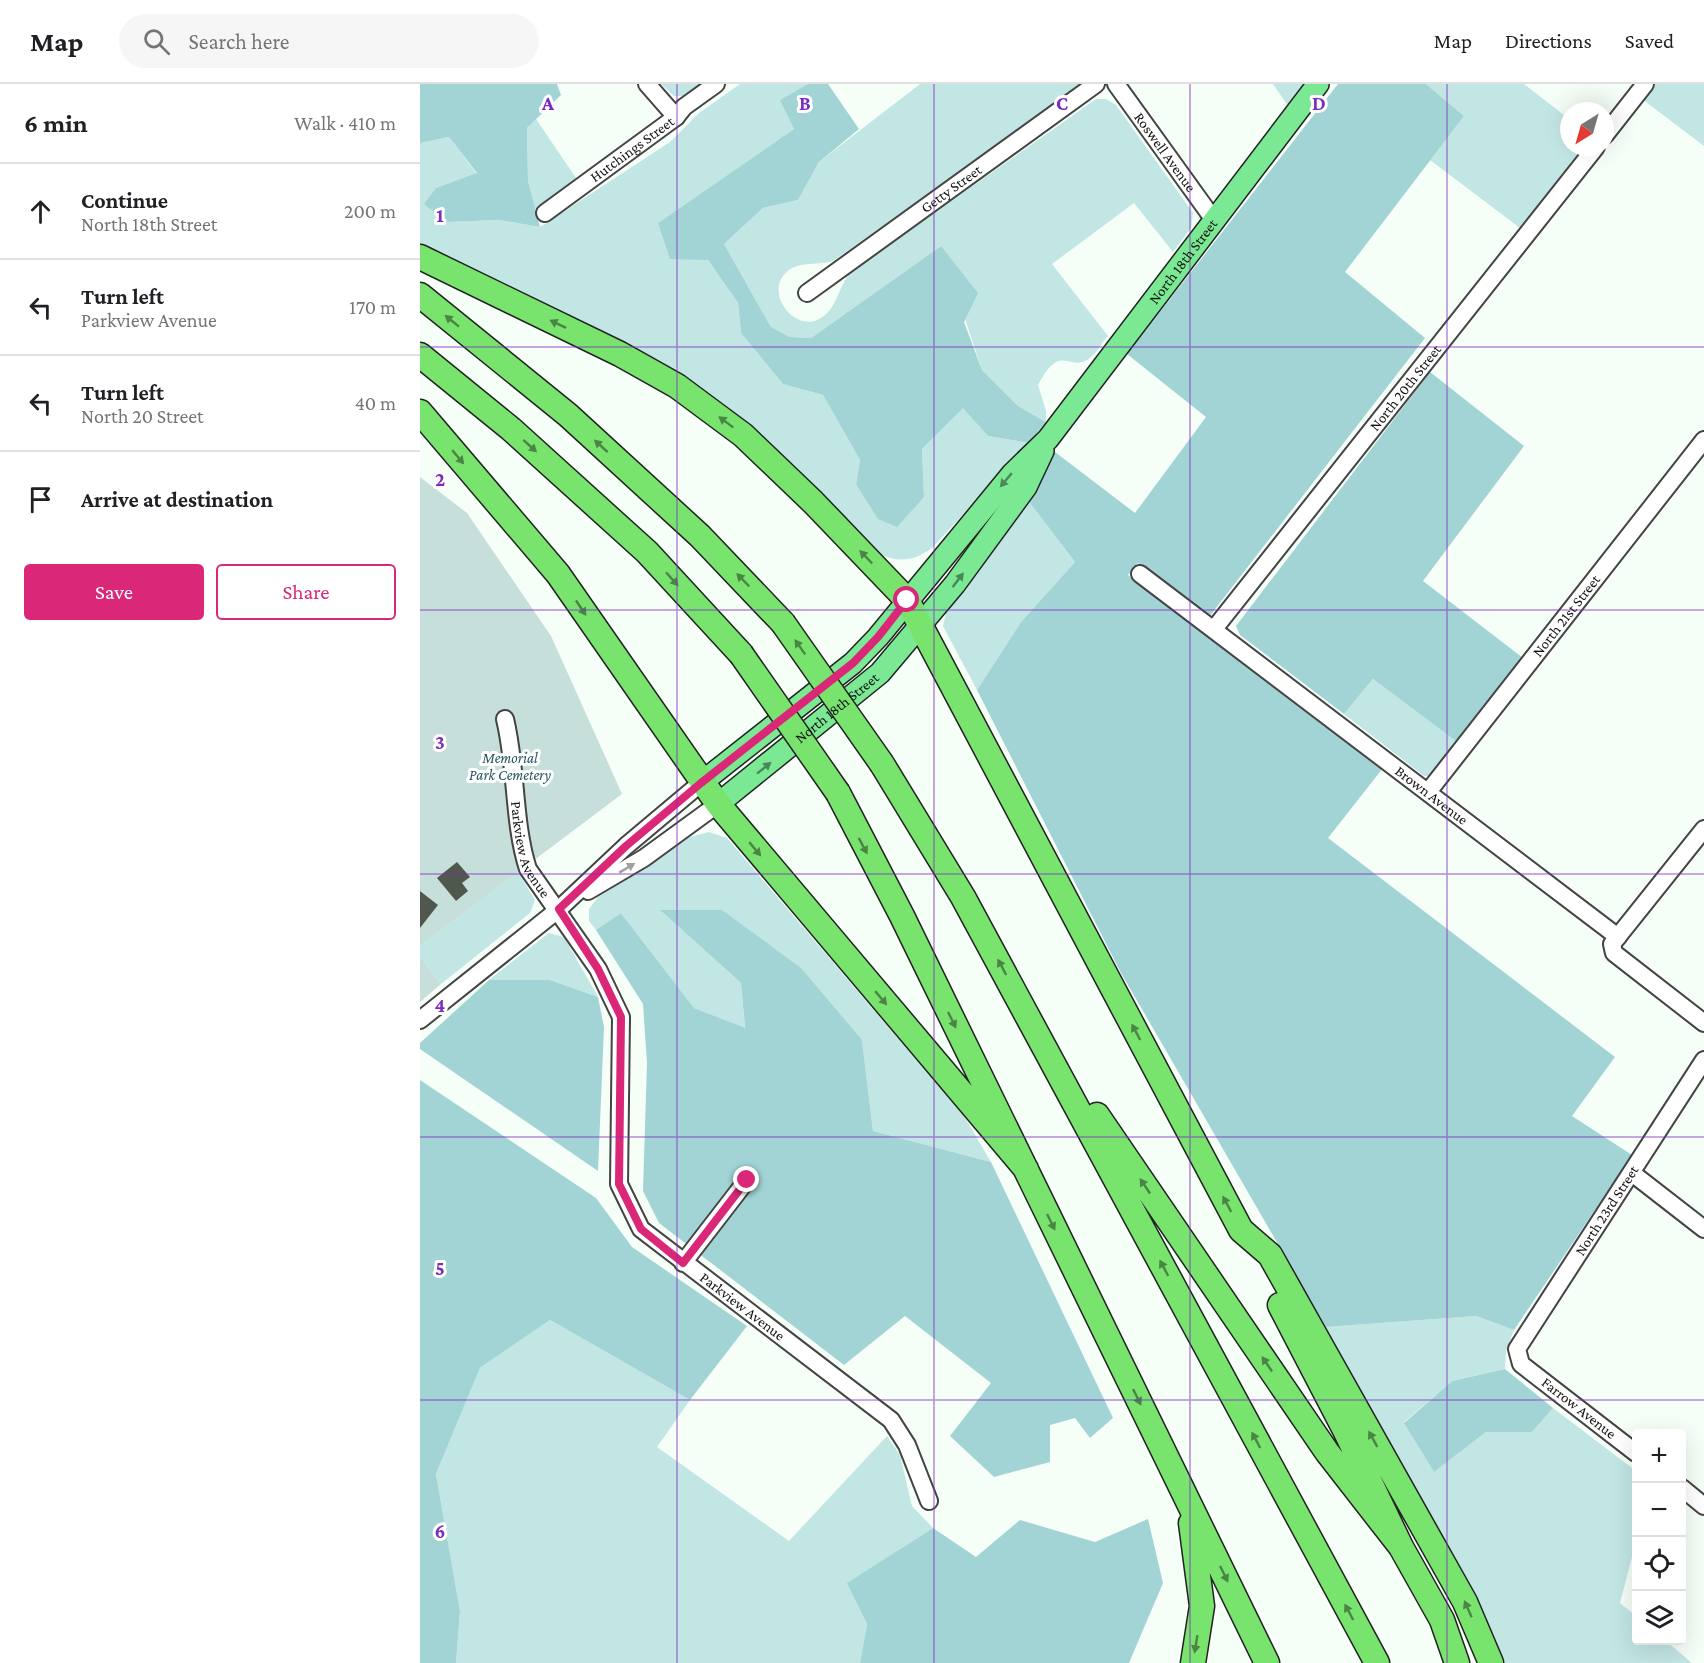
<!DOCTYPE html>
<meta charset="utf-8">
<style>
body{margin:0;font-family:"Crimson Pro",serif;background:#f6f6f6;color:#202124}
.controls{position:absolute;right:18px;bottom:18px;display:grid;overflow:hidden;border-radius:6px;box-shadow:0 6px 24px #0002}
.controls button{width:54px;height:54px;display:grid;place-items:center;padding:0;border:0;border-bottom:2px solid #e0e0e0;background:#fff;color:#202124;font:30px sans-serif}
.compass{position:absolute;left:1140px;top:18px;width:54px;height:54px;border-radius:50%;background:#fff;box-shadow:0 6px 24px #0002;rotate:217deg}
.stop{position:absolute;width:18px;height:18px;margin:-14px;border:4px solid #db2777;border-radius:50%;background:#fff}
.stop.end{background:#db2777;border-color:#fff;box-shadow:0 2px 6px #0008}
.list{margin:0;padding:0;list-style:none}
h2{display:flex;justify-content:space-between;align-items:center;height:78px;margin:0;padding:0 24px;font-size:26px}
h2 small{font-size:20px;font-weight:400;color:#757577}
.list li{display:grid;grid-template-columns:39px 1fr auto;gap:18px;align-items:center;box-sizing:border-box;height:96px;padding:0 24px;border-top:2px solid #e0e0e0}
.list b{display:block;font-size:22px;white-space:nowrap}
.list p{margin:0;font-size:20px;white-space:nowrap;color:#757577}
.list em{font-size:20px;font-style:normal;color:#757577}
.actions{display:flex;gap:12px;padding:18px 24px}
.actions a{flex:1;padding:14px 0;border:2px solid #db2777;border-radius:6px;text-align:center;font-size:21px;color:#db2777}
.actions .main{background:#db2777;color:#fff}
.icon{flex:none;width:33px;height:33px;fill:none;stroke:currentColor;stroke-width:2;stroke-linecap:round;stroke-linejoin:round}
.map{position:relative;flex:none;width:1284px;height:1579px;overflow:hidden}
header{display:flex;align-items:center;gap:36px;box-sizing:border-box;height:84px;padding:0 30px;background:#fff;border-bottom:2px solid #e0e0e0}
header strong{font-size:28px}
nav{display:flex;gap:33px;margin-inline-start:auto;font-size:21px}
.search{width:420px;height:54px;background:#f6f6f6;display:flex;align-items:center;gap:15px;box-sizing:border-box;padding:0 21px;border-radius:33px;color:#757577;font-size:22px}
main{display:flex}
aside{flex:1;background:#fff}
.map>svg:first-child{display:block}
.green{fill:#c2e6e4}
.forest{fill:#a3d4d5}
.cemetery{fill:#c7dfda}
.building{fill:#50584e}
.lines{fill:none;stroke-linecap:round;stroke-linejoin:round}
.minor-casing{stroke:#444;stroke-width:20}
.major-casing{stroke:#222;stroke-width:24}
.highway-casing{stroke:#222;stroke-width:27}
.minor{stroke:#fff;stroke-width:16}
.major{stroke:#7be993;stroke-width:21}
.highway{stroke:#78e46e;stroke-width:24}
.highway-bridge-casing{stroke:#222;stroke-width:27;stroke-linecap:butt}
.highway-bridge{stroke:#78e46e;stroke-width:24}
.oneway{fill:#4a8544}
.oneway2{fill:#4b8858}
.oneway3{fill:#a0a0a0}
.route{stroke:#db2777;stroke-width:8}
.grid{fill:none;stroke:#7b2cbf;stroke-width:1.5;stroke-opacity:0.55}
.labels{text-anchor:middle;stroke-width:6;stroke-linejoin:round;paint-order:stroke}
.street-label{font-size:15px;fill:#111;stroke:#fff}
.park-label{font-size:15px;font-style:italic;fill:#285362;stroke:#fff}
.grid-label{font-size:20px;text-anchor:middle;font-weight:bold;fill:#7b2cbf;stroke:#fff;stroke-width:6;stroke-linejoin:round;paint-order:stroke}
</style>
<header>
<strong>Map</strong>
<div class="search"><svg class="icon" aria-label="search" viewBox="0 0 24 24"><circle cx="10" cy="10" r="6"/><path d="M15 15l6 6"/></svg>Search here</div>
<nav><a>Map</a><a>Directions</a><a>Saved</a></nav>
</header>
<main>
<aside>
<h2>6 min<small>Walk · 410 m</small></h2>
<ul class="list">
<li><svg class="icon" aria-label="ahead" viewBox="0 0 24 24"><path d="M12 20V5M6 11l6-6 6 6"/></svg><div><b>Continue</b><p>North 18th Street</p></div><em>200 m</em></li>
<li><svg class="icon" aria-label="left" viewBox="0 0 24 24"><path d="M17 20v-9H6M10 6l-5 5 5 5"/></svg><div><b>Turn left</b><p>Parkview Avenue</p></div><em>170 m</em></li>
<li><svg class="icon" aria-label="left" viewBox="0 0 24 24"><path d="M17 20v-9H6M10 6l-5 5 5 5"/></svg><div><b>Turn left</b><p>North 20 Street</p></div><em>40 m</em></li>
<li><svg class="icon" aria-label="arrive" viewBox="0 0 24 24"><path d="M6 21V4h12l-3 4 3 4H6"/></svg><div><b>Arrive at destination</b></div></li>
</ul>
<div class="actions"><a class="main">Save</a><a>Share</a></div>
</aside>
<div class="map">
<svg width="1284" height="1579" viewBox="0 0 1284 1579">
<rect width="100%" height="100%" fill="#f6fef8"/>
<path class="green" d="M241,0H281L264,12H254Z
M320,0H388L361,16L374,45L238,139L288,176L318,219L321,249L363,300L403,311L440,376L436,400L504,414L502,365L543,323L568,352L609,359L512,464C494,477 480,479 459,470L362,372L0,162V59L29,53L57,90L16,104L26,138L79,136L120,143L250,58L279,29Z
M500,0H663L413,177C400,181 383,178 372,184C340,203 372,247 397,236C418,227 417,203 431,188L676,15H686L696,21L773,129L771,144L753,168L714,119L632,180L688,252C682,258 677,269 670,274C648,290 642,256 618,301L626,327V338L598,322L562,286L521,162L391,254L370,253L351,243L304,160L343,124L378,116L399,78Z
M853,0H884L868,22Z
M1006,0H1104L1149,35V63H1163L1100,144L1010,76L1044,32Z
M1234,0H1284V62L1222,15Z
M116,35L156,94L115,125L108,97L107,44Z
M606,414L655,478L601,538L557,606L523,542L527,524Z
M953,595L1037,658L1010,692H1004L924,630Z
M289,748L307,754L544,1032L571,1078L453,1047L442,956L240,826L321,899L325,945L274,924L201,829L176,846L169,837V825L178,813L270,753Z
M98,788L115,816L110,829L21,900L0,872V862Z
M129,849L144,853L178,913L130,896H69Z
M1056,1232L1094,1246L1086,1267L1085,1285L1032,1297L984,1338L1014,1388L1066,1348H1112L1133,1324L1216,1387V1458L1200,1519L1216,1532V1556L1246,1557L1272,1579H1084L1056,1516L906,1243Z
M130,1236L270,1316L237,1363L369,1457L467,1352L480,1371L492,1422L513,1444L428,1499L447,1540L440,1579H36L40,1527L16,1390L60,1284Z"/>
<path class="forest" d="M0,0H137L141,11L107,44L108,97L120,143L79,136L26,138L4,120L16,104L57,89L29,53L0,59Z
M388,0H408L439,45L399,78L378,116L343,124L304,160L351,243L370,253L391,254L521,162L558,209L544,238L562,286L598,322L626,338L609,359L568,352L543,324L502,365L504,413L477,443L458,435L436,400L440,376L403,311L363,300L321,249L318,219L288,176L250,175L238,139L374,45L360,16Z
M918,0H1006L1044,32L925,188L1005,254L789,533L718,479L708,491L963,684L908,754L1195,973L1152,1032L1212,1071L1094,1246L1056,1232L906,1243L701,889L557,606L601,538L655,478L606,414L635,368L715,429L786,333L707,270Z
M1010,288L1104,362L1003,497L1103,574L1037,658L953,595L924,630L820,551L816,542Z
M240,826H302L381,884L442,956L453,1047L571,1078L693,1334L670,1354L655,1334L630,1341V1378L574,1393L530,1352L571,1299L485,1232L424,1281L239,1139L223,1107L227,979L223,920L176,846L201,829L274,924L325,944L321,899Z
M69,896H130L178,913L184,943L178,1087L0,965V959Z
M0,996L176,1114L212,1163L327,1242L270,1316L130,1236L60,1284L16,1390L40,1527L36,1579H0Z
M1085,1285L1133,1324L1112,1348H1066L1014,1388L984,1339L1032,1297Z
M728,1435L743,1499L709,1579H440L447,1540L427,1499L513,1444L556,1473L600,1436L675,1458Z"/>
<path class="cemetery" d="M0,393L47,429L131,552L202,710L0,862Z
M0,872L21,900L0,918Z"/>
<path class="building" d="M37,778L50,793L42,799L48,807L36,817L17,794Z
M0,807L18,821L0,844Z"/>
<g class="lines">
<g class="minor-casing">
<g id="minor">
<path d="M227,0L256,33"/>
<path id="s1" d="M696,0L794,136"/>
<path d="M1185,51L1225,0"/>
<path id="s2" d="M125,129L256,33L264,23L296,0"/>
<path id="s3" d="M387,209L676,0"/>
<path id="s4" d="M720,490L1198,853"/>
<path id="s5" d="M794,545L1176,63"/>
<path id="s6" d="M85,635C97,684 93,739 108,785L178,885L201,933L199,1100L221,1145L471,1336L487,1361L509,1417"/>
<path id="s7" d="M1008,708L1284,356"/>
<path d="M1284,745L1192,860L1194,869L1284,939"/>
<path d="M168,807L224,774L298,720"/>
<path d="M0,936L139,825L206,762L281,699"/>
<path d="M1212,1089L1284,1145"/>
<path d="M263,1179L327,1096"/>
<path id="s8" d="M1216,1369L1101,1280L1097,1265L1284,976"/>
<path d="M1262,1404L1284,1422"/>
</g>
</g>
<g class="major-casing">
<g id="major">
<path id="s9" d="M281,699L433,579L458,553L593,389L628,355L898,0"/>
<path id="s10" d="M298,720L460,589L535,500L606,403L623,367"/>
</g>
</g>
<g class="highway-casing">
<path id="highway" d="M0,173L200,270L257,302L323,351L393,418L487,516L821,1146L850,1171L1045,1518L1071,1579
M0,211L148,331L280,452L363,539
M0,271L91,345L227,468L321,570
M0,328L138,490L298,720L606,1085
M462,680L543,813L957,1579
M418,709L482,832L847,1579
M677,1031L907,1368L981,1463
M860,1221L926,1348L981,1463L1022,1536L1037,1579
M771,1439L782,1522L773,1579"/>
</g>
<use href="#minor" class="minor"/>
<use href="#major" class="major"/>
<use href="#highway" class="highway"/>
<g class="highway-bridge-casing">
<path id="highway-bridge" d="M363,539L462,680
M321,570L418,709"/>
</g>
<use href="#highway-bridge" class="highway-bridge"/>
</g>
<defs><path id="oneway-solid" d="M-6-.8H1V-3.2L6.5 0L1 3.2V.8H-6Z" transform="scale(1.5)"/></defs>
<g class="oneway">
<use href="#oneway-solid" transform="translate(32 237) rotate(-141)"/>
<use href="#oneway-solid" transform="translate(138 240) rotate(-154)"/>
<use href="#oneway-solid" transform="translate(306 338) rotate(-143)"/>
<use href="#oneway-solid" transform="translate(110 362) rotate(42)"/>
<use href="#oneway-solid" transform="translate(181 362) rotate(-138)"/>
<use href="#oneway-solid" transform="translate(38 373) rotate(50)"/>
<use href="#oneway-solid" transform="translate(446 473) rotate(-134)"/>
<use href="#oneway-solid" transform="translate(252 495) rotate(48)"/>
<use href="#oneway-solid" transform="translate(323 496) rotate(-134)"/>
<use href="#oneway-solid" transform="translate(161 524) rotate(56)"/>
<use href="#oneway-solid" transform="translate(380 563) rotate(-125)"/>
<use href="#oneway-solid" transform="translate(443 762) rotate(62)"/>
<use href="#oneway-solid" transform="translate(335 765) rotate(50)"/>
<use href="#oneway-solid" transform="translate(582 883) rotate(-118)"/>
<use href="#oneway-solid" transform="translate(461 914) rotate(50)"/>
<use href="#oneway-solid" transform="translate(532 936) rotate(64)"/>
<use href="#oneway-solid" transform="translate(716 948) rotate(-118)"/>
<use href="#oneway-solid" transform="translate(725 1102) rotate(-124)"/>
<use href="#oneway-solid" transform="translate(807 1120) rotate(-118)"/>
<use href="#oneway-solid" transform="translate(631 1138) rotate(64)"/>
<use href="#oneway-solid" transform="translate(744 1184) rotate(-118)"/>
<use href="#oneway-solid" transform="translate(847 1280) rotate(-124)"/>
<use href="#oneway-solid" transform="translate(717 1313) rotate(64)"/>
<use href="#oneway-solid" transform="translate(953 1355) rotate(-119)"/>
<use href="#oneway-solid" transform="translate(836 1356) rotate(-118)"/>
<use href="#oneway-solid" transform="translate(804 1490) rotate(64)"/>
<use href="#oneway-solid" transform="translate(1048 1525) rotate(-114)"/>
<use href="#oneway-solid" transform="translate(929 1528) rotate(-118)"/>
<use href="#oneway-solid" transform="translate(776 1560) rotate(99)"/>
</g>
<g class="oneway2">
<use href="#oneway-solid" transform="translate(586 396) rotate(130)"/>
<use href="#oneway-solid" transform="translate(538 496) rotate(-53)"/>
<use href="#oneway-solid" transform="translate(344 684) rotate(-39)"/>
</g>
<use class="oneway3" href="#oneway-solid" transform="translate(207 784) rotate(-31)"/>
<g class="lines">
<path class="route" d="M327,1096L263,1179L221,1145L199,1100L201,933L178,885L139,825L206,762L281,699L433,579L458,553L487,516"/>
</g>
<path class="grid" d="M257,0V1579M514,0V1579M770,0V1579M1027,0V1579M0,263H1284M0,526H1284M0,790H1284M0,1053H1284M0,1316H1284"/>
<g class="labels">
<g class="street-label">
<text dy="5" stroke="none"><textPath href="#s2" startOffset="108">Hutchings Street</textPath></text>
<text dy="5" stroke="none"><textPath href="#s1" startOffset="84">Roswell Avenue</textPath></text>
<text dy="5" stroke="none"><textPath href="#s3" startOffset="178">Getty Street</textPath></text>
<text dy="5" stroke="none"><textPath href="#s9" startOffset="714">North 18th Street</textPath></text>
<text dy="5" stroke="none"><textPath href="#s5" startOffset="308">North 20th Street</textPath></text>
<text dy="5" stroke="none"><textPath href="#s7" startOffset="224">North 21st Street</textPath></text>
<text dy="5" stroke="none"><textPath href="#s10" startOffset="153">North 18th Street</textPath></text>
<text dy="5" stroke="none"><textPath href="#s4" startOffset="366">Brown Avenue</textPath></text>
<text dy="5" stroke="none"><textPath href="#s6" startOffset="134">Parkview Avenue</textPath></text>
<text dy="5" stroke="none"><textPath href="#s8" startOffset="326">North 23rd Street</textPath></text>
<text dy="5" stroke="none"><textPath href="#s6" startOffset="672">Parkview Avenue</textPath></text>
<text transform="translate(1159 1324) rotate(38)" y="5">Farrow Avenue</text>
</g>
<g class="park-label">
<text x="90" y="679">Memorial<tspan x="90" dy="17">Park Cemetery</tspan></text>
</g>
</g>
<g class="grid-label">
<text x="128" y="26">A</text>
<text x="385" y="26">B</text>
<text x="642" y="26">C</text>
<text x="899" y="26">D</text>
<text x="20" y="138">1</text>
<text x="20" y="402">2</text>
<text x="20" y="665">3</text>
<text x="20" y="928">4</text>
<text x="20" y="1191">5</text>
<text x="20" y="1454">6</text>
</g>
</svg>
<div class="controls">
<button>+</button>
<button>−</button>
<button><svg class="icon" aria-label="locate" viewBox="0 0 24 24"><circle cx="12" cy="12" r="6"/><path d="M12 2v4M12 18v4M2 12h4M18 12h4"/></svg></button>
<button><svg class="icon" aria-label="layers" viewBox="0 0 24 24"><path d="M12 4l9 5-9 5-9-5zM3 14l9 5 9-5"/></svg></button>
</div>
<svg class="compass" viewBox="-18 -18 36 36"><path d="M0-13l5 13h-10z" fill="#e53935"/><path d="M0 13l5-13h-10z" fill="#757577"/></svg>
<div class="stop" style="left:487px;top:516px"></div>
<div class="stop end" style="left:327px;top:1096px"></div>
</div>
</main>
